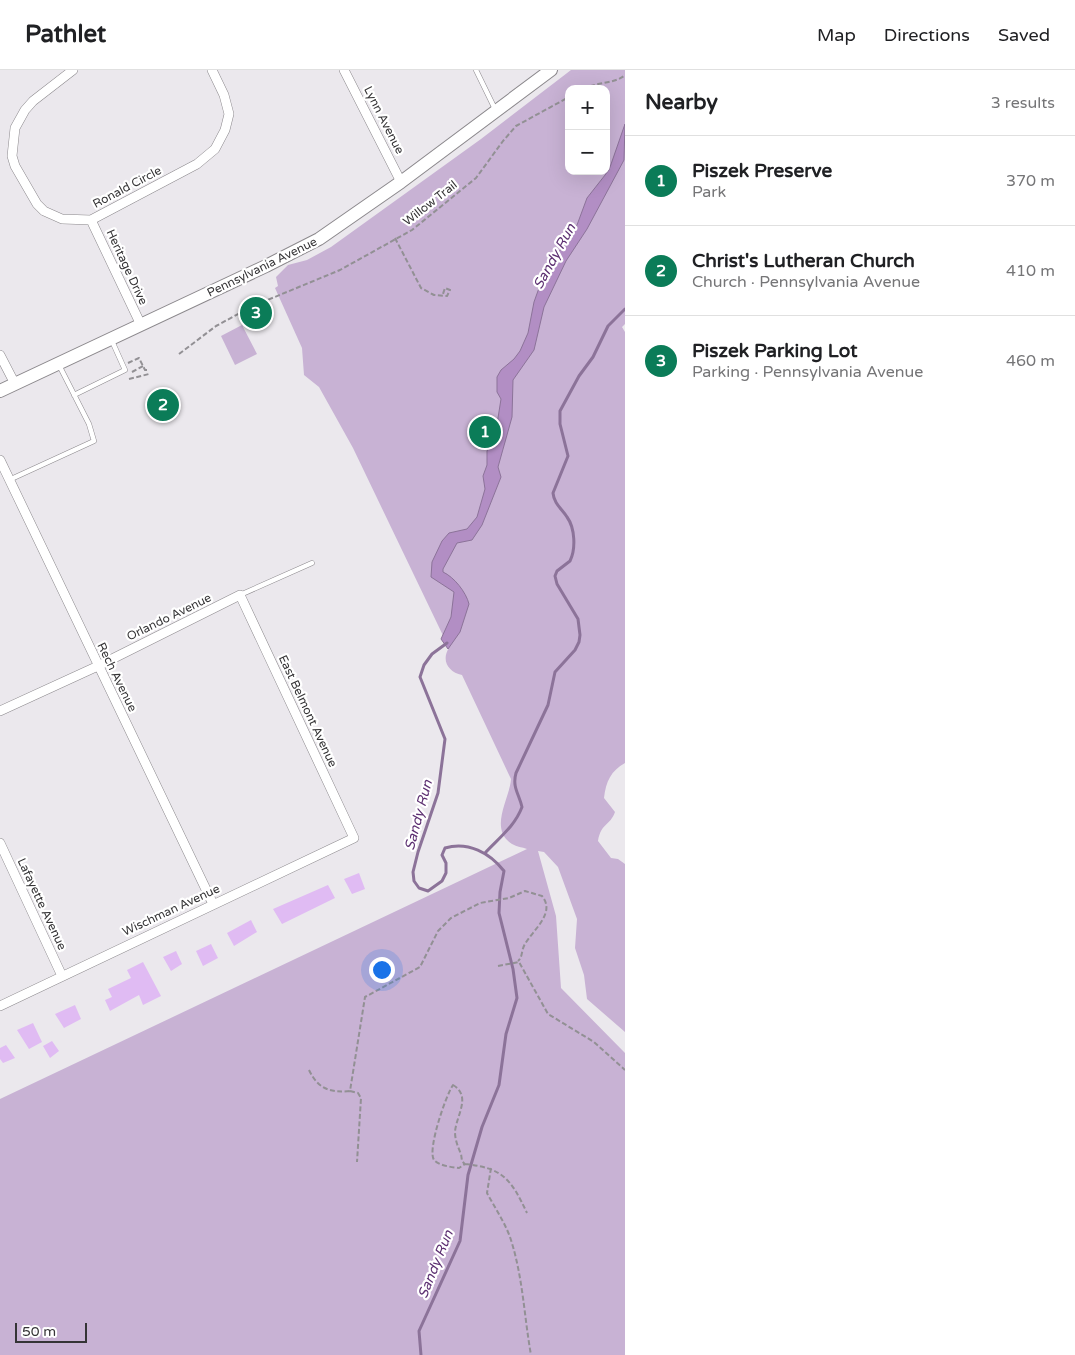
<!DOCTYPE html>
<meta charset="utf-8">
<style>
body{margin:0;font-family:"Varela Round",sans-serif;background:#f2f2f2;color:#202124}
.controls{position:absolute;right:15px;top:15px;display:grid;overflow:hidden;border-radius:10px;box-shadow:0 5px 20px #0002}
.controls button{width:45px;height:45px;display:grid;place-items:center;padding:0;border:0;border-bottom:1px solid #e0e0e0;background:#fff;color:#202124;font:25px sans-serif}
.scale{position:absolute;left:15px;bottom:12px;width:72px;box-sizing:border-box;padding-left:5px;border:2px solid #353436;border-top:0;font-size:14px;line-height:18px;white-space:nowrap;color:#353436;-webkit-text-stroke:4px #fff;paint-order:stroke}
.you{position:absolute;left:381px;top:899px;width:18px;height:18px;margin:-12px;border:4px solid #fff;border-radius:50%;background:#1a73e8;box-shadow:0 0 0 8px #1a73e833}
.badge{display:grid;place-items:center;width:32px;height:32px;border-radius:50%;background:#0b7c58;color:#fff;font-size:16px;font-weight:700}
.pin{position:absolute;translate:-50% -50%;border:2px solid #fff;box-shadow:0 1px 5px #0006}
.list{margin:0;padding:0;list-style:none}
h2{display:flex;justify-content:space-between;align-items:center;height:65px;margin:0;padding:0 20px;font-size:21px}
h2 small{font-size:16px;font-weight:400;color:#757577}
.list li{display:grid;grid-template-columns:32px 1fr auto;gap:15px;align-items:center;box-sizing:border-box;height:90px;padding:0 20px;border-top:1px solid #e0e0e0}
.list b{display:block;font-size:19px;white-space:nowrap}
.list p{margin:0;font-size:16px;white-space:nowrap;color:#757577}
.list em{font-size:16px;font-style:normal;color:#757577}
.map{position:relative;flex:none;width:625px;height:1285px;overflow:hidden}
header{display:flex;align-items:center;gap:30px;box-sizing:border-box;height:70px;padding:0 25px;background:#fff;border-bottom:1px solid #e0e0e0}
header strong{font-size:24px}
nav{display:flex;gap:28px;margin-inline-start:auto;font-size:18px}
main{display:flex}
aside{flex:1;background:#fff}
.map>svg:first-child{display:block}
.green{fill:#c8b2d4;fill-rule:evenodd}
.water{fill:#b28ec4;stroke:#8c7399}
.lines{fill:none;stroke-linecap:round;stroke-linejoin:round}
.stream{stroke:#8c7399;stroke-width:3}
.building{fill:#e0bbf3}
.service-casing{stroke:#8b888c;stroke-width:5.5}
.minor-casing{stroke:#8b888c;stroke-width:10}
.secondary-casing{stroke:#8b888c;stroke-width:14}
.path{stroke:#929094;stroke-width:2;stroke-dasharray:5 2.5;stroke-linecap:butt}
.service{stroke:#fff;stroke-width:4.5}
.minor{stroke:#fff;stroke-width:9}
.secondary{stroke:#fff;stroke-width:12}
.labels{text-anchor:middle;stroke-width:4.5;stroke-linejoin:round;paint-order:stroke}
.street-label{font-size:12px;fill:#353436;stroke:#fff}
.water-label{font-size:14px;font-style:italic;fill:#5d3072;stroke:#fff}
</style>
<header>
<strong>Pathlet</strong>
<nav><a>Map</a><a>Directions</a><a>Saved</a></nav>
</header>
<main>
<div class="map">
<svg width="625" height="1285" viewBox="0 0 625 1285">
<rect width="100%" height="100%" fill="#ebe8ed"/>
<path class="green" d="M571,0H625V254L622,257L625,262V693C611,701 606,711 604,728L615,742C610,756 601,753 598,771L611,788L618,789L625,794V962L587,929L584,905L575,878L577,849L558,797L544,782L538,781L556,846L561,918L625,983V1285H0V1029L527,779C522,777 517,777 512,774C488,759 510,728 511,709L462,605C448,602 441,590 449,578L353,378L319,317L304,305L302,278L275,218L278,216L276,207L288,195L307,190L331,177L481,69ZM569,19H606V101H569Z
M242,255L257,284L235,295L221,266Z"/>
<path class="water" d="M625,54L624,90L587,159L566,191L544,237L534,280L513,310L512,347L498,397L501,407L482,455L472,470L457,473L443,499V502C454,507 466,522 469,534L460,562L448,579L441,569L451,547L454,522L431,507L432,492L442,471L449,463L467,459L477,447L485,419L483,406L487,395V381L496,364L498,348L501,329L497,322V307L501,300L514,289L520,281L528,263L534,232L544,204L577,155L587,128L609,100Z"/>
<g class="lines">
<path class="stream" d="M485,783C499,768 515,756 522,737C519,724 512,717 516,703L548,635L555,602L575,580L579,572L580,565L578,549L557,514L555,506L557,501L570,491C576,479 575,458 567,447C562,439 554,434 553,423L568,386L560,354V341L579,306L593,287L608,256L625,239
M421,1285L419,1261L460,1171L468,1105L482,1057L499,1015L506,964L517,928L513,899L499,843L500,822L504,801C490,783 468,771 445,778L442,785L446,793V803L442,811L428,821L419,818L414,811L413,802L418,782L438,723L445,669L420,607L424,595L432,584L447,573"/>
</g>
<path class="building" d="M359,803L365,819L352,824L344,809Z
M328,815L335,828L282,854L273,839Z
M251,850L257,862L234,876L227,863Z
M211,874L218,888L203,896L196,881Z
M176,881L182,894L171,901L163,887Z
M143,892L161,926L143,935L139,925L110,941L105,930L112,927L108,919L131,908L127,900Z
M75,935L81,949L64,958L55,944Z
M33,953L42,972L29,979L17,960Z
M52,971L59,981L50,988L43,976Z
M6,975L15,988L3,993L0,989V978Z"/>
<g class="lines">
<g class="service-casing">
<path id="service" d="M476,0L495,39
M74,325L125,300L112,271
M9,410L94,371L89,354L59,295
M240,525L312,493"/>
</g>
<g class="minor-casing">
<path id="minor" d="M73,0L33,31L25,40L15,58L12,86L15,96L37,134L44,141L62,149L91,150L197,94L215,79L225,60L229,44L224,25L212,0
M344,0L401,112
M91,150L141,255
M0,285L15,314
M0,390L213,834
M0,641L98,596L240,525L354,768L0,936
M0,773L62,906"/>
</g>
<g class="secondary-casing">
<path id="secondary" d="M0,321L266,196L319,169L401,112L551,0"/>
</g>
<path class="path" d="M583,19C596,12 615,14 625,5
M395,168L421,218L434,225L447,226L450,220L445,218L443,224
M179,284L216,256L253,236L340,200L412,160L476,108L503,71L516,56L569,27
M128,293L139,288L145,300H147
M132,302L143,296
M129,309L149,304
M498,896L519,892L548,944L594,972L625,1000
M309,1000C318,1019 330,1023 350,1021L365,927L420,897L438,861L451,848L480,833L509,828L525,821L542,826C556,843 533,860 525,874C521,880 523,887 518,891
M453,1015C472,1026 456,1046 455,1062C455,1070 458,1077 461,1084C462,1089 461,1091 465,1094L459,1098C452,1097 439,1096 434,1090C427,1080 446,1025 453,1015Z
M350,1021L358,1023L361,1028L357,1092
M465,1094C503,1098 511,1109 527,1143
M491,1098L487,1123C495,1138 504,1151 510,1167C523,1206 524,1246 531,1285"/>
<use href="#service" class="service"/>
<use href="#minor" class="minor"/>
<use href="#secondary" class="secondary"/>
</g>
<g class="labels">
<g class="street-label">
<text transform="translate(384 50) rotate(63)" y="4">Lynn Avenue</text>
<text transform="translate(127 117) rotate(-28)" y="4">Ronald Circle</text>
<text transform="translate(430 133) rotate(-38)" y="4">Willow Trail</text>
<text transform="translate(127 197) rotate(65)" y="4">Heritage Drive</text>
<text transform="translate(262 197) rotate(-26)" y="4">Pennsylvania Avenue</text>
<text transform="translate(169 547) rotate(-26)" y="4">Orlando Avenue</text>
<text transform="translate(117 607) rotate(64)" y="4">Rech Avenue</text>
<text transform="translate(308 641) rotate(65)" y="4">East Belmont Avenue</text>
<text transform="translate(42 834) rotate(65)" y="4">Lafayette Avenue</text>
<text transform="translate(171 840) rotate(-25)" y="4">Wischman Avenue</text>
</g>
<g class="water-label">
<text transform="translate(554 186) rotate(-61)" y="5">Sandy Run</text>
<text transform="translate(418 745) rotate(-75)" y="5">Sandy Run</text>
<text transform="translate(435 1194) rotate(-68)" y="5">Sandy Run</text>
</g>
</g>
</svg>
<div class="controls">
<button>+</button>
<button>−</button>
</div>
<div class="scale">50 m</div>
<div class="you"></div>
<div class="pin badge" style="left:485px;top:362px">1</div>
<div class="pin badge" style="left:163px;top:335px">2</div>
<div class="pin badge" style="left:256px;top:243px">3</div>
</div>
<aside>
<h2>Nearby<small>3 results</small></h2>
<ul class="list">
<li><span class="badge">1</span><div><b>Piszek Preserve</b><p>Park</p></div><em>370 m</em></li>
<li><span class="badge">2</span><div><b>Christ's Lutheran Church</b><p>Church · Pennsylvania Avenue</p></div><em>410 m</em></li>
<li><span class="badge">3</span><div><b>Piszek Parking Lot</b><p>Parking · Pennsylvania Avenue</p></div><em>460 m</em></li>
</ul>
</aside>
</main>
